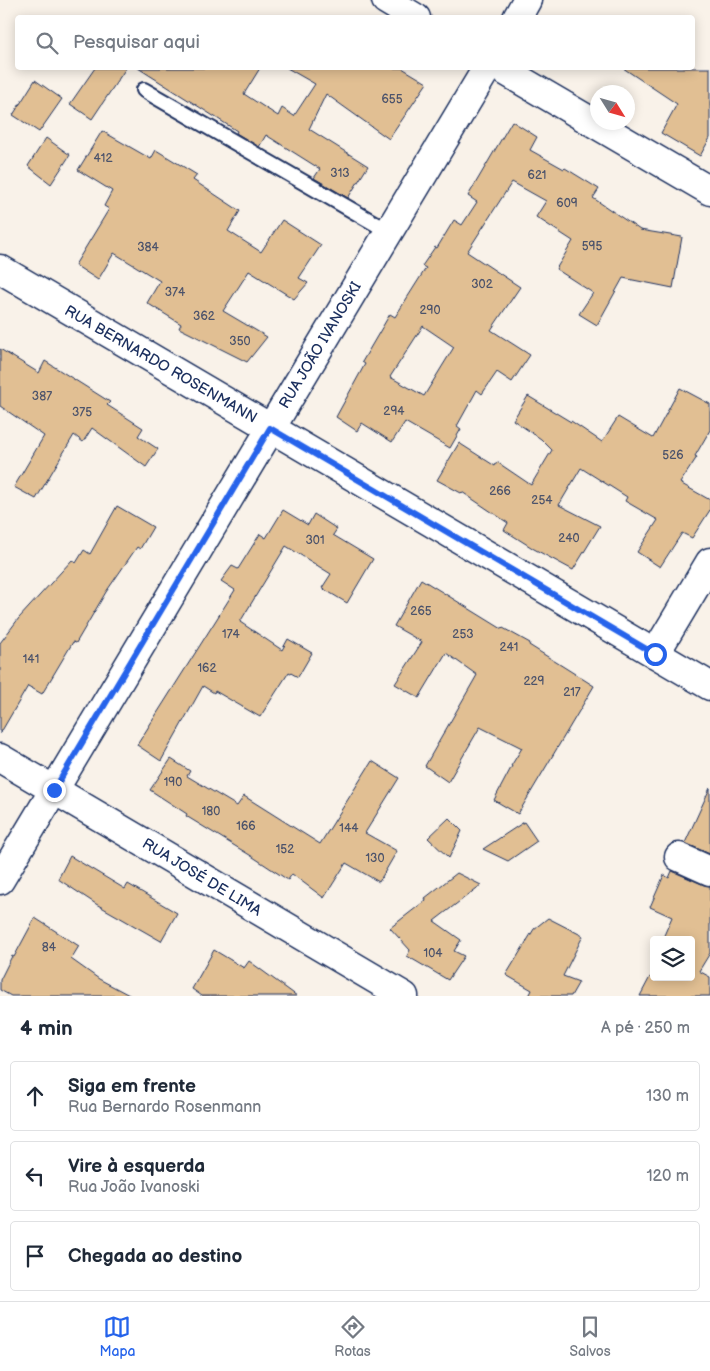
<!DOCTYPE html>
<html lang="pt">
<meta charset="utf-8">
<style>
body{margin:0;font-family:"Balsamiq Sans",sans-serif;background:#f6f6f7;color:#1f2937}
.controls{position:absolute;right:15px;bottom:15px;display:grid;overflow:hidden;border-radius:5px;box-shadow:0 2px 12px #0003}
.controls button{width:45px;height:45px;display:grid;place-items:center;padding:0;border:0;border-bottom:1px solid #e0e1e3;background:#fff;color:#1f2937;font:25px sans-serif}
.compass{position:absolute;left:590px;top:85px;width:45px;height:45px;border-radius:50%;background:#fff;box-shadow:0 2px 12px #0003;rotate:127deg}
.stop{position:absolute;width:15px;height:15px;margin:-11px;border:4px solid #2563eb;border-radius:50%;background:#fff}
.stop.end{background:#2563eb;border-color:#fff;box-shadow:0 1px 5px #0008}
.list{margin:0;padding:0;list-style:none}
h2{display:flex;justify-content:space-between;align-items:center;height:65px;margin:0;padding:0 20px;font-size:21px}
h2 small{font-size:16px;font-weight:400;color:#747a83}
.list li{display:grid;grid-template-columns:32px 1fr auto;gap:15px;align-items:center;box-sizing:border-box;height:70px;margin:0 10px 10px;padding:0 10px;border:1px solid #e0e1e3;border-radius:5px}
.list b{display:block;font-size:19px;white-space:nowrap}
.list p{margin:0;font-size:16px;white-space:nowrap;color:#747a83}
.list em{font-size:16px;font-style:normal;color:#747a83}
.icon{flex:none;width:28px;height:28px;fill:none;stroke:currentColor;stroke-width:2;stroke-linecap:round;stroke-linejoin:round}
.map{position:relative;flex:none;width:710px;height:996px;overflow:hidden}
.search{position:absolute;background:#fff;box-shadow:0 2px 12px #0003;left:15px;right:15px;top:15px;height:55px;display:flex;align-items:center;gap:12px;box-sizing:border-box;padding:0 18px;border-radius:5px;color:#747a83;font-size:19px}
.sheet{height:305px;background:#fff}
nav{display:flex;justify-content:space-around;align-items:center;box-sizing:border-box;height:70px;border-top:1px solid #e0e1e3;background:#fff;font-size:14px;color:#747a83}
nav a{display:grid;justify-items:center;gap:2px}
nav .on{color:#2563eb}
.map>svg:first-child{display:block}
.building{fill:#e1bf93;stroke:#1b2f5e;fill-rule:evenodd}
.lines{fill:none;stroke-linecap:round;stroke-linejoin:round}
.service-casing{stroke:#1b2f5e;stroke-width:18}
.minor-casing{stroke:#1b2f5e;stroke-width:31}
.service{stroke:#fff;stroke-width:14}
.minor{stroke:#fff;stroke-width:28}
.route{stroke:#2563eb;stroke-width:6}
.labels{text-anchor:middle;stroke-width:4;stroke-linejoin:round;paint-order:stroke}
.number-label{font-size:12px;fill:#4c536b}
.street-label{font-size:15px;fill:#1b2f5e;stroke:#fff}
</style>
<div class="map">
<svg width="710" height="996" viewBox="0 0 710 996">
<rect width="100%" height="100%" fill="#f9f2e9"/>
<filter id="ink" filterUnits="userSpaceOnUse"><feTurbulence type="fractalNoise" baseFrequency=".02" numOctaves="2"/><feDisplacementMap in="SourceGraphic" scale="10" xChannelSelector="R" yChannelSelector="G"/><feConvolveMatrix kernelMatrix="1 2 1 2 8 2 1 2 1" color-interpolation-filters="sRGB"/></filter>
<g filter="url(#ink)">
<path class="building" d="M95,68H126L92,119L70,104Z
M138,68H260L244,94L278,116L282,108L294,116L315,84L287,68H402L427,83L389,139L326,94L309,129L368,166L348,198L314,178L320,169L266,135L259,147L236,133L237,131Z
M623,68H710V138L700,156L661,133L677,104Z
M35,80L62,99L39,132L13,115Z
M512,121L537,137L530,150L564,169L565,168L599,189L593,198L640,230L682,237L673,288L623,278L597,325L579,314L593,293L556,269L573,241L536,217L546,201L512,182L467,252L520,287L491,330L530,355L512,382L497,372L482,394L477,390L457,426L461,429L450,448L405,422L392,442L362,423L357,431L336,417L365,364L362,362L390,314L395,317L426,268L422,266L435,247L437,248L454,220L462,225L477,202L468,196ZM423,326L454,347L424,396L390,377Z
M102,131L151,159L156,150L197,175L193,180L240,211L228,231L261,252L282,220L321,245L299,278L308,283L294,299L249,271L223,311L267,337L247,362L179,328L181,324L147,303L160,281L114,253L98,280L75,265L109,209L104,206L112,191L78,170Z
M46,138L70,155L51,184L28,166Z
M0,349L39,373L45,361L110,402L107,405L143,428L138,436L158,449L146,467L92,428L83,442L74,435L36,499L14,487L44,436L0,406Z
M680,388L710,404V430L695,456L697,457L680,483L710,500V510L692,538L682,533L660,567L637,552L658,520L625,501L627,497L581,468L559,505L600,526L573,570L534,549L504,530L508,523L462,492L461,493L437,480L459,443L495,466L497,462L531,485L552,450L541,439L513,420L528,396L571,422V421L602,442L618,417L653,438Z
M117,506L153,527L140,549L137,547L106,592L76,643L73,642L42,694L28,686L0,734V643L19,618L72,560L76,563L84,550L90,554Z
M283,510L308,525L314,514L337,529L333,535L373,559L347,603L322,588L331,574L286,546L240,622L282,650L288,639L312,653L298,677L289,672L260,717L215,691L214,693L203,686L161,761L137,745L235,590L221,581L232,566L238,569L260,534L266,538Z
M421,579L502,629L503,628L530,643L529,645L594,686L518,814L494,800L512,766H511L522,748L480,727L448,782L425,766L477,675L446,653L419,698L395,684L422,642L394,626Z
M171,759L190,771L187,776L237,806L244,796L320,844L372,761L399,778L365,833L397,851L379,882L346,863L324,898L292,874L288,880L253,857L186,816L187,814L150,790Z
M710,788V854L685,843Z
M449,818L462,831L449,858L428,838Z
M524,822L537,841L508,861L483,849Z
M70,856L125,889L128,884L177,913L161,941L96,904L58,879Z
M672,871L704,885L710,886V953L699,971L710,977V996H640L650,977H691V940H662L672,917L650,907L664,875L669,878Z
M457,873L481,885L434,921L461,940L454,951L464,956L448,980L407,956L410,950L390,928L426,900L425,898Z
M35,918L79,946L71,959L99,979L131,996H11L0,990V980L12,956L14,957Z
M548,918L583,936L563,976L579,982L571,996H529L532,990L506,975L534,929Z
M214,950L244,968L249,961L297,996H202L192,989Z"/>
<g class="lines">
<g class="service-casing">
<path id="service" d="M144,90L388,231"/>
</g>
<g class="minor-casing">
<path id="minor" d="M386,0L416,18
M517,18L527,0
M500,68L710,191
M0,269L710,686
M655,654L710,562
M0,758L404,996
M679,857L710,871
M0,880L487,68"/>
</g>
<use href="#service" class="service"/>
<use href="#minor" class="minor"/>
</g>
</g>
<g class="lines" filter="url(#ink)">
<path class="route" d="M54,790L270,428L655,654"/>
</g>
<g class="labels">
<g class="number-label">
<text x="392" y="103">655</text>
<text x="103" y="162">412</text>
<text x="340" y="177">313</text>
<text x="537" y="179">621</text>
<text x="567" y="207">609</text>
<text x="592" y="250">595</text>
<text x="148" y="251">384</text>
<text x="482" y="288">302</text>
<text x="175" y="296">374</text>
<text x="430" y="314">290</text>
<text x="204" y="320">362</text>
<text x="240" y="345">350</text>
<text x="42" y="400">387</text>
<text x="394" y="415">294</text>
<text x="82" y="416">375</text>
<text x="673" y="459">526</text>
<text x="500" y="495">266</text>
<text x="542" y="504">254</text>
<text x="569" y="542">240</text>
<text x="315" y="544">301</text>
<text x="421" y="615">265</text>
<text x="231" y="638">174</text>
<text x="463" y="638">253</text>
<text x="509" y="651">241</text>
<text x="31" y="663">141</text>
<text x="207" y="672">162</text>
<text x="534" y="685">229</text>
<text x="572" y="696">217</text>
<text x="173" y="786">190</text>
<text x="211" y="815">180</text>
<text x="246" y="830">166</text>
<text x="349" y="832">144</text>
<text x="285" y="853">152</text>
<text x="375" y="862">130</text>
<text x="49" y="951">84</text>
<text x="433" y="957">104</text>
</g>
<g class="street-label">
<text transform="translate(320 345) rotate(-59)" y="5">RUA JOÃO IVANOSKI</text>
<text transform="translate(161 364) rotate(30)" y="5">RUA BERNARDO ROSENMANN</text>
<text transform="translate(202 877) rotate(31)" y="5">RUA JOSÉ DE LIMA</text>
</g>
</g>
</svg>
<div class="controls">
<button><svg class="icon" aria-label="layers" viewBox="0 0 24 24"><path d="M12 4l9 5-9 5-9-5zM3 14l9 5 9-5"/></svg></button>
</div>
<svg class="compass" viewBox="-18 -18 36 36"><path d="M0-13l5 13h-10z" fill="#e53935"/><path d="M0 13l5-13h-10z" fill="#747a83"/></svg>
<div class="stop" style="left:655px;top:654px"></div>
<div class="stop end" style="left:54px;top:790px"></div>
<div class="search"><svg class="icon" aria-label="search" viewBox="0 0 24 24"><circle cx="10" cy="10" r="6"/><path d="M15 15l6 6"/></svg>Pesquisar aqui</div>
</div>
<section class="sheet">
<h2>4 min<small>A pé · 250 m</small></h2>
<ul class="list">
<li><svg class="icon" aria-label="ahead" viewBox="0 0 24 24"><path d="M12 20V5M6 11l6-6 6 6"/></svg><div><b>Siga em frente</b><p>Rua Bernardo Rosenmann</p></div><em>130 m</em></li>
<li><svg class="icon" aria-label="left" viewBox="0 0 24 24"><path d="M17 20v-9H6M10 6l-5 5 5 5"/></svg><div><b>Vire à esquerda</b><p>Rua João Ivanoski</p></div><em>120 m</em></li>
<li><svg class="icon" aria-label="arrive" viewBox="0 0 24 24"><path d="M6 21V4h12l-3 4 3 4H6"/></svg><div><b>Chegada ao destino</b></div></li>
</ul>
</section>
<nav>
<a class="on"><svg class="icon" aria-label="map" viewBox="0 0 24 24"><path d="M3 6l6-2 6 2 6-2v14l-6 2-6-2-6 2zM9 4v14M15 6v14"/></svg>Mapa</a>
<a><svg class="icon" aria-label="directions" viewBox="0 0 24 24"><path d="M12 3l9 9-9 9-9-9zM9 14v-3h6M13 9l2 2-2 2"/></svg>Rotas</a>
<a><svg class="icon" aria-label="saved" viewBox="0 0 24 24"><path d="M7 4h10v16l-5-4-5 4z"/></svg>Salvos</a>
</nav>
